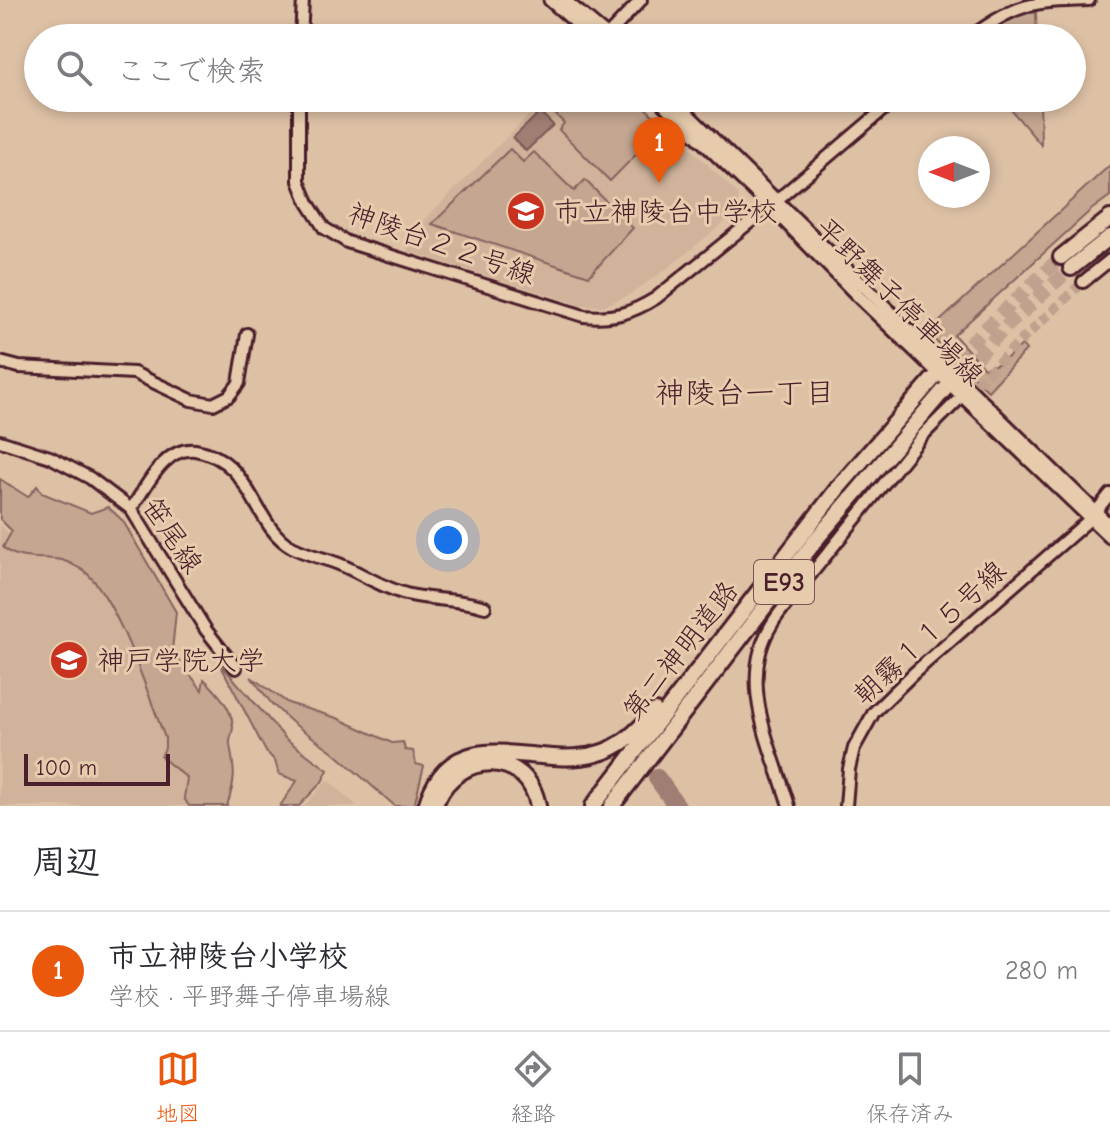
<!DOCTYPE html>
<html lang="ja">
<meta charset="utf-8">
<style>
body{margin:0;font-family:"Comic Neue","Klee One",sans-serif;background:#f2f2f3;color:#2b2b33}
.compass{position:absolute;left:918px;top:136px;width:72px;height:72px;border-radius:50%;background:#fff;box-shadow:0 4px 12px #0003;rotate:270deg}
.scale{position:absolute;left:24px;bottom:20px;width:146px;box-sizing:border-box;padding-left:8px;border:4px solid #4a1f2b;border-top:0;font-size:22px;line-height:28px;white-space:nowrap;color:#4a1f2b;-webkit-text-stroke:6px #e6cbad;paint-order:stroke}
.you{position:absolute;left:448px;top:540px;width:28px;height:28px;margin:-20px;border:6px solid #fff;border-radius:50%;background:#1a73e8;box-shadow:0 0 0 12px #1a73e833}
.badge{display:grid;place-items:center;width:52px;height:52px;border-radius:50%;background:#ea580c;color:#fff;font-size:26px;font-weight:700}
.pin{position:absolute;translate:-50% -66px;filter:drop-shadow(0 2px 4px #0008)}
.pin::after{content:'';position:absolute;top:42px;width:28px;height:24px;background:inherit;clip-path:polygon(0 0,100% 0,50% 100%)}
.list{margin:0;padding:0;list-style:none}
h2{display:flex;justify-content:space-between;align-items:center;height:104px;margin:0;padding:0 32px;font-size:34px}
h2 small{font-size:26px;font-weight:400;color:#7c7c81}
.list li{display:grid;grid-template-columns:52px 1fr auto;gap:24px;align-items:center;box-sizing:border-box;height:120px;padding:0 32px;border-top:2px solid #e1e1e2}
.list b{display:block;font-size:30px;white-space:nowrap}
.list p{margin:0;font-size:26px;white-space:nowrap;color:#7c7c81}
.list em{font-size:26px;font-style:normal;color:#7c7c81}
.icon{flex:none;width:44px;height:44px;fill:none;stroke:currentColor;stroke-width:2;stroke-linecap:round;stroke-linejoin:round}
.map{position:relative;flex:none;width:1110px;height:806px;overflow:hidden}
.search{position:absolute;background:#fff;box-shadow:0 4px 12px #0003;left:24px;right:24px;top:24px;height:88px;display:flex;align-items:center;gap:20px;box-sizing:border-box;padding:0 28px;border-radius:44px;color:#7c7c81;font-size:30px}
.sheet{height:224px;background:#fff}
nav{display:flex;justify-content:space-around;align-items:center;box-sizing:border-box;height:112px;border-top:2px solid #e1e1e2;background:#fff;font-size:22px;color:#7c7c81}
nav a{display:grid;justify-items:center;gap:4px}
nav .on{color:#ea580c}
.map>svg:first-child{display:block}
.built{fill:#d0b39a}
.green{fill:#c4a691;stroke:#87625e;stroke-width:2}
.water{fill:#a07e73;stroke:#7e5856;stroke-width:2}
.lines{fill:none;stroke-linecap:round;stroke-linejoin:round}
.river{stroke:#a07e73;stroke-width:18}
.tertiary-tunnel{stroke:#c0a18d;stroke-width:10;stroke-dasharray:10 5;stroke-linecap:butt}
.motorway-tunnel{stroke:#c0a18d;stroke-width:14;stroke-dasharray:14 7;stroke-linecap:butt}
.tertiary-casing{stroke:#4a1f2b;stroke-width:16}
.secondary-casing{stroke:#4a1f2b;stroke-width:17}
.motorway-casing{stroke:#4a1f2b;stroke-width:20}
.tertiary{stroke:#e6cbad;stroke-width:10}
.secondary{stroke:#e6cbad;stroke-width:11}
.motorway{stroke:#e6cbad;stroke-width:14}
.labels{text-anchor:middle;stroke-width:6;stroke-linejoin:round;paint-order:stroke}
.shield{fill:#e6cbad;stroke:#795352;stroke-width:2}
.shield-label{font-size:26px;font-weight:bold;fill:#4a1f2b}
.poi-label{font-size:28px;fill:#4a1f2b;stroke:#e6cbad;text-anchor:start}
.street-label{font-size:28px;fill:#4a1f2b;stroke:#e6cbad}
.neighbourhood-label{font-size:30px;fill:#4a1f2b;stroke:#e6cbad}
</style>
<div class="map">
<svg width="1110" height="806" viewBox="0 0 1110 806">
<rect width="100%" height="100%" fill="#ddc1a5"/>
<filter id="ink" filterUnits="userSpaceOnUse"><feTurbulence type="fractalNoise" baseFrequency=".0125" numOctaves="2"/><feDisplacementMap in="SourceGraphic" scale="16" xChannelSelector="R" yChannelSelector="G"/><feConvolveMatrix kernelMatrix="1 2 1 2 8 2 1 2 1" color-interpolation-filters="sRGB"/></filter>
<g filter="url(#ink)">
<path class="built" d="M546,98H638L738,194V211L672,265L629,295L603,306L581,305L407,251L411,233Z
M0,525L12,536L104,575L195,806H0Z
M328,780L357,806H304Z"/>
<path class="green" d="M1025,13H1036L1037,38H981L999,24Z
M562,98H635L664,126L610,181L559,130L564,123L550,109Z
M1001,98H1040L1041,145Z
M510,149L523,162L534,152L574,191L585,180L633,228L589,276L432,224Z
M1110,165V196L1091,210L954,335L984,368L1001,363L1022,345L1026,350L988,391L927,333Z
M0,479L28,497L37,486L42,493L91,513L108,507L123,521L176,612L172,651L202,690L204,679C217,692 232,707 233,727C233,733 229,739 230,745C235,773 236,778 227,806H189L184,798L187,778L161,757L165,748V738C150,700 113,584 79,568C74,565 68,562 62,560C42,556 18,562 3,547L12,531L0,519Z
M219,662L286,739L328,770L322,782L299,806H280L297,781L279,774L275,761L265,750Z
M251,677L288,703L337,718L392,743L403,742L405,750L413,751L416,764L424,766L414,806H395L332,751L294,724L272,704Z"/>
<path class="water" d="M540,112L553,125L526,151L513,138Z"/>
<g class="lines">
<path class="river" d="M657,778L677,806"/>
<path class="tertiary-tunnel" d="M965,394L1083,282"/>
<path class="motorway-tunnel" d="M939,373L1061,257
M947,387L1006,327L1071,268"/>
<g class="tertiary-casing">
<path id="tertiary" d="M301,38L303,0
M605,38L641,0
M969,38C1018,3 1030,2 1089,0
M299,98V181L308,203L324,228L347,242L584,316C613,319 632,313 656,298L770,206L897,98
M1083,282L1110,260
M0,362L19,367L134,373L191,400L213,404L229,396L239,383L247,334
M0,441L50,457L90,478L131,509L206,630L236,668
M131,509C146,488 164,446 195,450C253,459 253,527 292,547C307,555 324,558 339,564C361,573 383,588 406,594C432,601 459,598 485,607
M789,806C772,748 736,682 772,624C777,615 784,607 791,599L923,435L957,401
M846,806L849,769L854,748L874,712L914,673L1090,519L1110,494"/>
</g>
<g class="secondary-casing">
<path id="secondary" d="M550,0L594,38
M564,0L610,38
M657,98L770,206L860,298L1110,537
M671,98L1110,526"/>
</g>
<g class="motorway-casing">
<path id="motorway" d="M1061,257L1110,218
M1071,268L1110,237
M437,800C458,751 528,749 538,806
M426,806C453,716 534,771 596,754C621,748 639,730 655,711
M593,806L838,488L933,379
M612,806L819,536L944,390"/>
</g>
<use href="#tertiary" class="tertiary"/>
<use href="#secondary" class="secondary"/>
<use href="#motorway" class="motorway"/>
</g>
</g>
<defs>
<g id="school-disc" transform="scale(2)"><circle r="9.5" fill="#c8321e" stroke="#e6cbad"/><path d="M0-5L7-2L0 1L-7-2ZM-4 1L0 2.5L4 1V4Q0 6-4 4Z" fill="#fff"/></g>
<g id="university-disc" transform="scale(2)"><circle r="9.5" fill="#c8321e" stroke="#e6cbad"/><path d="M0-5L7-2L0 1L-7-2ZM-4 1L0 2.5L4 1V4Q0 6-4 4Z" fill="#fff"/></g>
</defs>
<g fill-rule="evenodd">
<use href="#school-disc" x="526" y="211"/>
<use href="#university-disc" x="69" y="660"/>
</g>
<g class="labels">
<rect class="shield" x="754" y="560" width="60" height="44" rx="6"/>
<g class="shield-label">
<text x="784" y="591">E93</text>
</g>
<g class="poi-label">
<text x="554" y="221">市立神陵台中学校</text>
<text x="97" y="670">神戸学院大学</text>
</g>
<g class="street-label">
<text transform="translate(442 243) rotate(19)" y="10">神陵台２２号線</text>
<text transform="translate(900 301) rotate(45)" y="10">平野舞子停車場線</text>
<text transform="translate(173 535) rotate(56)" y="10">笹尾線</text>
<text transform="translate(929 632) rotate(-43)" y="10">朝霧１１５号線</text>
<text transform="translate(680 650) rotate(-52)" y="10">第二神明道路</text>
</g>
<g class="neighbourhood-label">
<text x="745" y="403">神陵台一丁目</text>
</g>
</g>
</svg>
<svg class="compass" viewBox="-18 -18 36 36"><path d="M0-13l5 13h-10z" fill="#e53935"/><path d="M0 13l5-13h-10z" fill="#7c7c81"/></svg>
<div class="scale">100 m</div>
<div class="you"></div>
<div class="pin badge" style="left:659px;top:183px">1</div>
<div class="search"><svg class="icon" aria-label="search" viewBox="0 0 24 24"><circle cx="10" cy="10" r="6"/><path d="M15 15l6 6"/></svg>ここで検索</div>
</div>
<section class="sheet">
<h2>周辺<small></small></h2>
<ul class="list">
<li><span class="badge">1</span><div><b>市立神陵台小学校</b><p>学校 · 平野舞子停車場線</p></div><em>280 m</em></li>
</ul>
</section>
<nav>
<a class="on"><svg class="icon" aria-label="map" viewBox="0 0 24 24"><path d="M3 6l6-2 6 2 6-2v14l-6 2-6-2-6 2zM9 4v14M15 6v14"/></svg>地図</a>
<a><svg class="icon" aria-label="directions" viewBox="0 0 24 24"><path d="M12 3l9 9-9 9-9-9zM9 14v-3h6M13 9l2 2-2 2"/></svg>経路</a>
<a><svg class="icon" aria-label="saved" viewBox="0 0 24 24"><path d="M7 4h10v16l-5-4-5 4z"/></svg>保存済み</a>
</nav>
